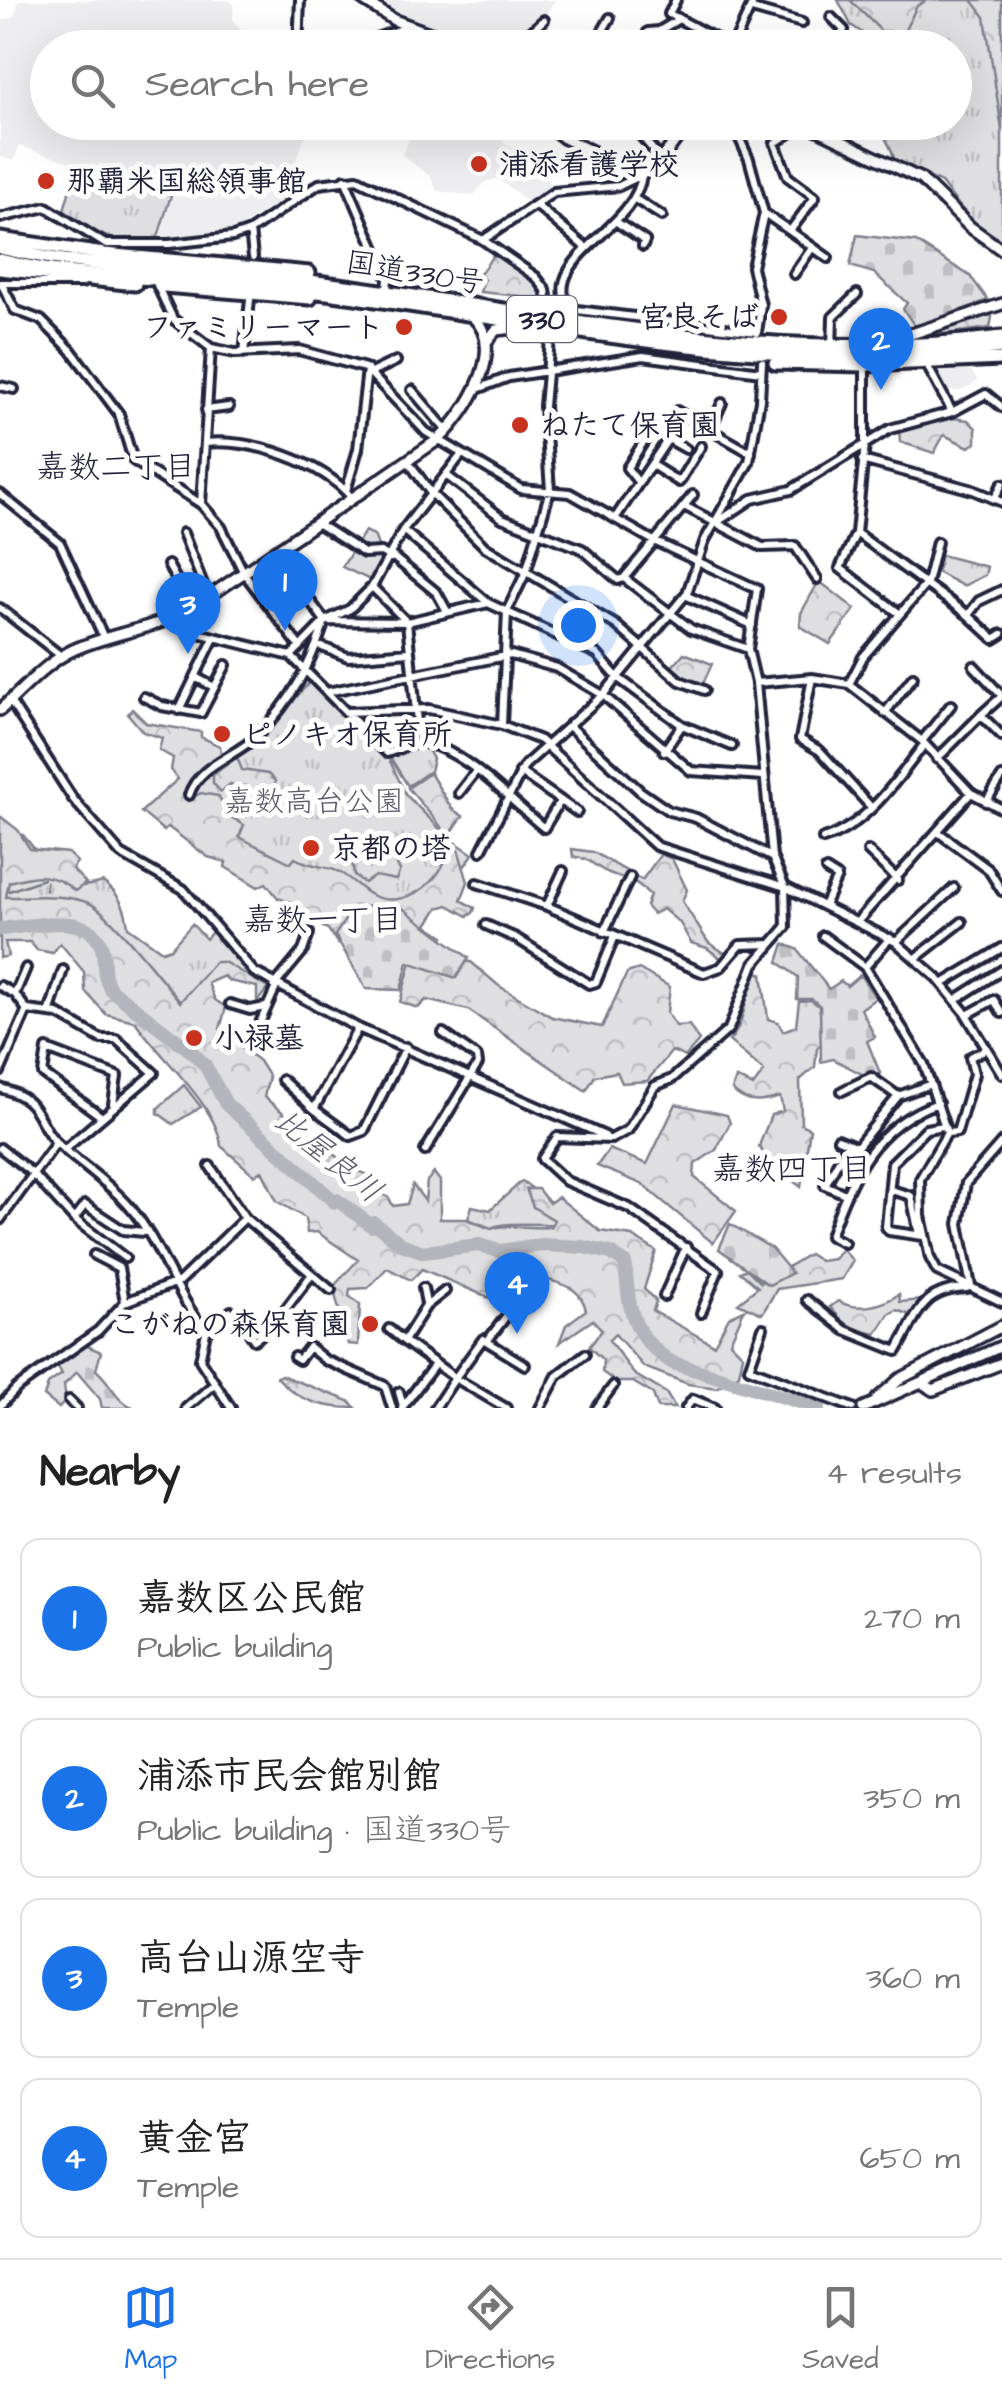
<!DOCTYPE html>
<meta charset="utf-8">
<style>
body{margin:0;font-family:"Architects Daughter","Klee One",sans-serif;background:#f6f6f6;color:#222}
.you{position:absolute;left:578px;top:625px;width:35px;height:35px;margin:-25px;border:8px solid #fff;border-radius:50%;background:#1a73e8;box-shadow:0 0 0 15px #1a73e833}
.badge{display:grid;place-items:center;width:65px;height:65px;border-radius:50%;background:#1a73e8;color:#fff;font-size:32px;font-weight:700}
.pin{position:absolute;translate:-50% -82px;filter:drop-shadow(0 2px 5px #0008)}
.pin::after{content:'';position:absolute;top:52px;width:35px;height:30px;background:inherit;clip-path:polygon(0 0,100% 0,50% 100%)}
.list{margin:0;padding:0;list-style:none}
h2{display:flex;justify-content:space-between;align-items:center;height:130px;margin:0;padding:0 40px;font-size:42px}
h2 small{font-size:32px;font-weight:400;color:#767676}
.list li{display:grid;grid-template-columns:65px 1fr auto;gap:30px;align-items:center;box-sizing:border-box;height:160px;margin:0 20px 20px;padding:0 20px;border:2px solid #e0e0e0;border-radius:20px}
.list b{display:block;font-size:38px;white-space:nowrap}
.list p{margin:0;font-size:32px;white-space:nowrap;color:#767676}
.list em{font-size:32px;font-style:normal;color:#767676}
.icon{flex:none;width:55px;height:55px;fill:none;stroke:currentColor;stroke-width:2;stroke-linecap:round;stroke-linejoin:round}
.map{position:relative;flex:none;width:1002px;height:1408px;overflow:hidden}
.search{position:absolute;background:#fff;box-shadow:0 10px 40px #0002;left:30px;right:30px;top:30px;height:110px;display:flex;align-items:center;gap:25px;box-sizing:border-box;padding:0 35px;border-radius:55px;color:#767676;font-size:38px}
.sheet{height:850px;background:#fff}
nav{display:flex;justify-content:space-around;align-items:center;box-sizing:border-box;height:140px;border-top:2px solid #e0e0e0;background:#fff;font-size:28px;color:#767676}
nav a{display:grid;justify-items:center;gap:5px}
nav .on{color:#1a73e8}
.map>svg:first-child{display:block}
.built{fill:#eeeef1}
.grass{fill:url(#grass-tufts);stroke:#80808e;stroke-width:2.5}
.forest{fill:url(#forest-crowns);stroke:#80808e;stroke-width:2.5}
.cemetery{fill:url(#cemetery-stones);stroke:#80808e;stroke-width:2.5}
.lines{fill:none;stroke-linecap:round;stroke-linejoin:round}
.stream{stroke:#7a7a88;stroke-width:2.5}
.river{stroke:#b4b4bc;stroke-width:14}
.street-casing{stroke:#22223b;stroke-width:14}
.secondary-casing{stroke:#22223b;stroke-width:16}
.highway-casing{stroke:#22223b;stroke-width:19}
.street{stroke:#fff;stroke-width:6}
.secondary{stroke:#fff;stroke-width:9}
.highway{stroke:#fff;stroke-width:11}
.street-bridge-casing{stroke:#22223b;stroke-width:14;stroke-linecap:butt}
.street-bridge{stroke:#fff;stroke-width:6}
.poi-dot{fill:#c8321e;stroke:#fff;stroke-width:4}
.labels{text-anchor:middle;stroke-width:10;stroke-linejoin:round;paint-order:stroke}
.shield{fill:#fff;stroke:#646476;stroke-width:2.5}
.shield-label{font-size:28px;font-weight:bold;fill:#22223b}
.poi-label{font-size:30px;font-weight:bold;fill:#22223b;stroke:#fff;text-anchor:start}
.street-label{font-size:30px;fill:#22223b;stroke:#fff}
.park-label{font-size:30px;fill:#5b5b6d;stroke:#fff}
.neighbourhood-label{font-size:32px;fill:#22223b;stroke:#fff}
.water-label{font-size:32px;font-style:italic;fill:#5c5c6f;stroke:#fff}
</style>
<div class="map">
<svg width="1002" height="1408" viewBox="0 0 1002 1408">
<defs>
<pattern id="grass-tufts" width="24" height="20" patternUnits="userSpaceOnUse" patternTransform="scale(2.5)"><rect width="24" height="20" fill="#dfdfe2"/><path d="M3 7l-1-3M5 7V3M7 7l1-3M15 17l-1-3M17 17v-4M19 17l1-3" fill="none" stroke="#bfbfc3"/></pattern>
<pattern id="forest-crowns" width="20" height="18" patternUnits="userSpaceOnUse" patternTransform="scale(2.5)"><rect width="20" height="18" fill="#dfdfe2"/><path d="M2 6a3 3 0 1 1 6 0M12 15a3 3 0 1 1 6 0" fill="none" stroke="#bfbfc3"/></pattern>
<pattern id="cemetery-stones" width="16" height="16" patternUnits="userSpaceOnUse" patternTransform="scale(2.5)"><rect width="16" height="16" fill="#dfdfe2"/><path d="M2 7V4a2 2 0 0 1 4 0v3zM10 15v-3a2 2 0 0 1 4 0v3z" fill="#bfbfc3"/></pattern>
</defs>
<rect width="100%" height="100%" fill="#fff"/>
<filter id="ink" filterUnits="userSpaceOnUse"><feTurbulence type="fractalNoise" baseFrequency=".01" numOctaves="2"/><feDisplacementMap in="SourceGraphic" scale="20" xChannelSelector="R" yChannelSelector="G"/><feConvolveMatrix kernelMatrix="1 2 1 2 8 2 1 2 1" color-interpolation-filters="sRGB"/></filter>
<g filter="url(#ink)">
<path class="built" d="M19,0H228L234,4L233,20L255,47L48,48V122L309,123L313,130L305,136L282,200L236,230L160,239L172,194L19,146L14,161L0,157V21L14,17Z
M377,0H556L539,23L509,47L497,48L411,21Z
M395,123H487L505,144L521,154L525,151L546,170L550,190L532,205L498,179L486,181L473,196L437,191L431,177L402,155L410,137Z
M969,367L978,381L961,391H940L932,368Z"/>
<path class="grass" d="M838,0H1002V241L970,219L941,183L894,160C893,146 882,137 879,123L954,122V48L882,47L851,25Z
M94,171L171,195L157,240C118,246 93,235 64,210L72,182L89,187Z
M941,555L987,567L985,575L963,586L937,572Z
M311,681L388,757L406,795L449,838L473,854L409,946L192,811L198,782L253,744Z
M420,747L427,748L433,759L430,771L408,786L390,757Z
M23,835C53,867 51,897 103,882C119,894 126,907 128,927L162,951L171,948L192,924L206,939L212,932L252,975L243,978L222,965L194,993L197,1019L149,969L0,902V837Z
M184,1085L201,1107L173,1124L158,1113V1108Z
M522,1181L564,1212L560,1224C542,1225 503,1221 491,1228L468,1219L472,1206L490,1210Z"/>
<path class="forest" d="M850,0H927L917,6L900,40L886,36Z
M972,0H1002V130L985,17Z
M494,254L534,281L543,300L519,301V296L480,292L484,280L480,274Z
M986,313L992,317L990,328L929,336L942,326Z
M954,418L968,420L976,428V443L969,447L944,435L934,453L900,442L899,430Z
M365,531L374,535L384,562L370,580L342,567Z
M819,581L855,609L830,644L800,626L801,613Z
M684,653L712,664L702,686L682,680L670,669Z
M132,709L146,723L201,732V737L220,746L222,758L204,769L187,794L190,799L201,793L218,796L231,817L244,825L239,837L291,863L295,858C310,867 325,865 339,872C351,878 360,889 371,895C403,911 443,882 448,850L458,849L468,882L461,900L475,908L473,913L468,916L448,905L438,908L427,925L444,936L440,948L338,944L328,929L299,916L296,904L278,898L266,883L258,887L225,867L226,862L208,857L168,827L164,831L141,812L178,779L171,770L173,758L159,750L162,738L143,732L128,714Z
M237,757L242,770L268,774L275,781L274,791L265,793L267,800L260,811L240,805L245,786L230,784L221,792L213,783V775Z
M430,773L452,809L463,816L449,836L408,788Z
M0,816L18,830L30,849L68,853L77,862L72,869L86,883L75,891C53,872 36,874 9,882L6,897C32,897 67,893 91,904C109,912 164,982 180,1002L215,962H224L268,988L257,1002V987L229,981L224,976L208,983L215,1000L226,1007L220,1029L259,1061L269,1077L264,1097L337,1157L340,1165L366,1174L369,1186L389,1198L393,1206L407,1204L413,1185L425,1201L427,1181L434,1173L440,1181V1219H466L491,1229C506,1223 531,1229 550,1227L554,1220L533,1207L526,1189H538L549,1203L558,1197L600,1231L632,1236L656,1251L644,1289L656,1301L653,1311L714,1345L729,1317L744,1310L730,1342L743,1355L739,1374L717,1388L688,1384L644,1367L615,1334L609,1340L634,1374L666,1393L675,1408H658L653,1394L633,1382H616L602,1372L603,1360L589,1347L602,1330L593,1320L559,1343L566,1325L586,1310C581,1289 567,1285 548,1280L514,1300L493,1290L490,1298L422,1269L411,1280L387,1268L368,1288L350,1289L349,1296L360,1305L358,1345L348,1344L333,1287L358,1260L317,1232L307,1233L305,1218L277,1201L262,1171L254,1175L221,1146C217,1105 158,1056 135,1021L106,1014L85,991L84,972L60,943L53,953L37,950L30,942H5L8,956L0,958Z
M371,839L374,864L391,857L400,870L396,880L375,876L364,883L354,875L350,849Z
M572,849L593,852L642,880L661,854L672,859L687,890L682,901L708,942L726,954L720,958L707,948L691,943L680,923L663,909L653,914L646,906L650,895C627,873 631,883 609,873C593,867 593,858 573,857Z
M412,958L471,962L499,986L552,1017L602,1027L627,973L639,969L670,987L667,1013L676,1026L689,1025L699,1041L685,1057L672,1051L647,1081L622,1083L617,1072L595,1076L586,1091L468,1010L426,1000L418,1008L400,1002Z
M757,972L762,974L768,1019L778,1022L783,1031L796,1026L799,1001L811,1000L819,1006L825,1042L817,1048L815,1067L800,1080L801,1124L810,1129L801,1187L770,1163L759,1146L771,1115L783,1111L780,1097C761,1103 747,1105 732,1090L736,1078L753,1086L764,1071L729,1041C747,1023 743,994 757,972Z
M676,1104L727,1115L730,1123L716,1150L695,1164L694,1177L736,1211L713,1243L642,1184L597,1166L609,1149L647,1164Z
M842,1249L853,1261L842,1279L777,1289L762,1314L738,1303L758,1287L740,1272L747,1269L761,1283L809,1254L820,1261L834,1259Z
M899,1294L900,1302L923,1300L913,1316L897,1310L889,1314L876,1334L849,1328L830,1307L838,1301C857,1312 883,1306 899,1294Z
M281,1375L349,1401L356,1408C324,1408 298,1402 277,1377Z"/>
<path class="cemetery" d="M857,235L916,242L970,276L988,300L916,328L903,309L907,303L874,273L850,266Z
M354,906L401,907L469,958L456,978L408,962L401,990L366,989L335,935Z
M784,944L797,949L829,989L841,981L847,986L860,975L876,998L861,1009L875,1037L867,1041L880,1073L877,1082L833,1059L821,1062L820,1006L812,999H797L798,977L778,962Z
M730,1224L771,1248L792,1273L769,1285L719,1249Z
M85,1345L101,1352L96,1370C112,1383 115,1401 135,1408H102L100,1399L77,1372L64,1385L66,1400L59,1408L44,1396L48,1384L62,1374L57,1365Z"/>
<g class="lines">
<path class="stream" d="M46,882V890
M9,891L43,879"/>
<path class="river" d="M0,929C28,927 88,910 101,945C107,962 100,974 111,990L191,1051L205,1065L226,1104L335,1202L337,1200L372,1226L374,1223L401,1244L424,1252L479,1245L499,1251L542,1245L583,1247L611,1253L625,1263C629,1306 629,1336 673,1363L819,1408"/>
<g class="street-casing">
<path id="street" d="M676,0L669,14L678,18
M752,9L802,23
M831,17L844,30L837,41
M648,32L659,31L679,19L733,48
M587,38L601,48
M595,44L610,18
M331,46H354L407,27
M733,46L754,0
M298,48L300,0
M513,48L544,20
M832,48L837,41L847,48
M629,122L661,159
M732,122L749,159L764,213L752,267L761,305L757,333
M642,175C636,229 539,259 569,309L757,332
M345,179L388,279L387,290
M635,199L662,216
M536,205L586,248
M764,213L790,231L815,197L788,177L775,143L804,124
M0,218L46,207L105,244H169L233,237L250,231L319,184L357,179L483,240L536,277L546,290L549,309
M618,223L645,241L643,246
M250,231L253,257
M790,231L828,258
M483,240L554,192L619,186L642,175
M794,274L812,248
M0,283H82
M1,283L15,310L41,320L71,350L119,414L133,460L201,504L221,527L244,573L300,647
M157,285L173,319L211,348L235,353L299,350L365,368L426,432L521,489L570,493L654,541L757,589L748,649L756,683L772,857L785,887L786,927L754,964L729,1029L672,1079L655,1086L628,1130L611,1139L557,1137L542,1159L566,1181L629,1208L718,1271L701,1313
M832,348L833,317L857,294
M244,353L250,300
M865,366V444L856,533L968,615L979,601L1002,590
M929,369L952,412
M373,372L396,361
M0,386L14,389
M412,390L447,431
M475,390L509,377L643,356L761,372
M206,410L229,407
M677,411L751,453
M710,430L722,403
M205,443C251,438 322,462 352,498
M862,460L973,490L1002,502
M408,461L430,492L485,547L616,625L680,681L704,690
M652,465L679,482L701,446
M446,475L502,518L582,549L618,580L624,578L691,629L748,649
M639,483L627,468L655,424
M346,491L358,449L367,369
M0,494L60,543L104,638
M995,498L1002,484
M201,504L211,348
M686,507L762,547L795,546L817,579
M616,517L668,439L686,449
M317,523L364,553L381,552L391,558
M716,523L752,499L791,490L890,429L952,412L986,394L1002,407
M403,530L487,602
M183,533L208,597
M856,533L840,568L900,614
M392,556L437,593L447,611
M168,565L192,608
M624,578L693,495
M685,595L752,625
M0,608L61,656
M968,615L994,639L1002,634
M174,619L190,631L291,656L346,712L429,709L502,725L540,740L656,846L785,887L896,942L937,978L964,1011L1002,1074
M325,621L407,622L488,603L597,654L617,677L682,725L732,746
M317,645L348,657L409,652
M291,656L325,621L350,609L372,587L403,530L462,454
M974,666L1002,696L981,715
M195,677L214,687
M812,678L800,739L820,751L871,807
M756,683L812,678L849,684L922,741L971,793L1002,809
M849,684L863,657L927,583L937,542
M327,692L511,655L557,668L603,695L691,771L763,776
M144,697L162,706L201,713L226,665
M10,701L73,799L121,854L183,889L254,972L358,1028L605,1136
M179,710L214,638
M346,712L387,753L419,742L407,622L372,587
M885,713L913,677
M502,725L507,611L526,572L550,490L544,406L550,340
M571,728L640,791L669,811L696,818L771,857
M922,741L951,705
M419,742C463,747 510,801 544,828L559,803
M664,751L682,725
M937,759L981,715L1002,736
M520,772L577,812
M459,793L476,771
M189,795C199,764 236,757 258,735C292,701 310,666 325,621L308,598
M986,802L1002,777
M938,832L988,869L1002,891
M823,839C865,827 897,780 923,746
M481,851L525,765L603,695L687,593L705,540L749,462L760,400L762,362
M868,851L898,880
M477,883L547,906L704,973L721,967L740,945L771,944
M547,906L563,871
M824,906L837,877L826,870
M858,921L971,793
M486,925L516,938L589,984L596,982L615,936
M604,932L630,877
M823,936L865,967
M890,938L865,967L924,1064L947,1133L920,1179L921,1216L930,1258L937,1271L1002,1302
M896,942L954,888
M916,958L962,922
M942,984L1002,948
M0,986L15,994L27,1010
M274,986L303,951L309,933
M15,994L26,968
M955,1000L1002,970
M230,1004L250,1010L265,1007
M49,1013L63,970
M967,1015L994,1000L1002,1013
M260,1023L276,987
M358,1028L314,1109L351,1136L364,1131L406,1047
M0,1072L27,1010L58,1014L101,1039H116L154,1073L65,1149
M282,1080L314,1109
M0,1088C45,1100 34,1123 59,1145C81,1165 109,1183 129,1206C161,1243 175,1294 206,1332L200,1360L231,1408
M842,1091L871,1077L898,1096
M102,1117L43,1074L47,1049L117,1076L113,1104
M947,1133L957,1132L974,1074L970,1057L987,1049
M838,1139L857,1147L898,1096L931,1084
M0,1148L32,1173L74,1219L85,1205L123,1230L144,1232
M425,1151L478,1064L477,1057L443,1033
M210,1166L245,1218
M891,1190L911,1196L919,1234
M845,1194L825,1185L848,1144
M74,1219L125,1258
M0,1220L56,1143
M923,1236L889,1231L886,1227L892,1163L926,1129L943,1126
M844,1243L830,1236C851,1176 874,1125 938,1103
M94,1255L119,1268L125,1302
M971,1286L959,1224L966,1183L1002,1142
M423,1288L426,1304
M445,1291L426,1306L404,1341L455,1378L483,1339L525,1365
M664,1296L686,1247
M807,1300L845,1330L897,1351C918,1315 920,1290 967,1288
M284,1311L312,1274
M763,1328L749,1368L853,1408
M389,1329L404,1341
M206,1332L231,1311L237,1313L254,1340L260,1336
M488,1340L519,1299L538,1286
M294,1357L299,1360L309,1347L325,1360L385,1386L392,1408
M399,1392L403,1406
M69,1400L77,1408
M0,1406L17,1388L98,1331L125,1302L180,1281L245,1218L331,1290
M186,1408L213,1385
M402,1408L435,1364
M435,1408L455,1378L506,1408
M540,1408L557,1376L585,1354
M597,1408L613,1386
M686,1408L693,1399L715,1408"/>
</g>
<g class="secondary-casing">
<path id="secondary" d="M363,0L394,20L469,48
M543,122L564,138L640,175L655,168L689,122
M802,122L921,179L970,227L1002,250
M487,341L496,330L526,327
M890,341L1002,304
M0,710C23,690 45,663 73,650C113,632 154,630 192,608L439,439C466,414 508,349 473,317
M924,1384L933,1390L1002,1363
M877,1399L900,1379L1002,1326
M863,1408L1002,1346"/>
</g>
<g class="highway-casing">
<path id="highway" d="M0,239L104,254L309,273
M0,248C103,273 212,268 317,282C546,312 769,367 1002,337
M0,260C91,283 187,276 279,287C529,316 745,379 1002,347
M0,269L135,284
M164,286L310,298
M775,363L865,365L1002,359"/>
</g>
<use href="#street" class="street"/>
<use href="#secondary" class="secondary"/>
<use href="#highway" class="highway"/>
<g class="street-bridge-casing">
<path id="street-bridge" d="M549,309L550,340"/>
</g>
<use href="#street-bridge" class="street-bridge"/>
</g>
</g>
<g class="poi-dot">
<circle cx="479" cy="164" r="10"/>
<circle cx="46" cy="181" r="10"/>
<circle cx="779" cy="317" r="10"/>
<circle cx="404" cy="327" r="10"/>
<circle cx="520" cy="425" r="10"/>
<circle cx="222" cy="734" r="10"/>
<circle cx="311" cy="848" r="10"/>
<circle cx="194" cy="1038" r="10"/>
<circle cx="370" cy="1324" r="10"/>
</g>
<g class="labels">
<rect class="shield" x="507" y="296" width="70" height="46" rx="8"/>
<g class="shield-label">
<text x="542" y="329">330</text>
</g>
<g class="poi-label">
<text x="499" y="174">浦添看護学校</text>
<text x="66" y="191">那覇米国総領事館</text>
<text x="759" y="327" text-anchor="end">宮良そば</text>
<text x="384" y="337" text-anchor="end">ファミリーマート</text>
<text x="540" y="435">ねたて保育園</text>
<text x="242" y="744">ピノキオ保育所</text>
<text x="331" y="858">京都の塔</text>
<text x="214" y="1048">小禄墓</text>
<text x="350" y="1334" text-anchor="end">こがねの森保育園</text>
</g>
<g class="street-label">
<text transform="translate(415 272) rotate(9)" y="10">国道330号</text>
</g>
<g class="park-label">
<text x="314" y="811">嘉数高台公園</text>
</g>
<g class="neighbourhood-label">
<text x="116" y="477">嘉数二丁目</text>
<text x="323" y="930">嘉数一丁目</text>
<text x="792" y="1179">嘉数四丁目</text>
</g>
<g class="water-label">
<text transform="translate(329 1155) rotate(39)" y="11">比屋良川</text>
</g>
</g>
</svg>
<div class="you"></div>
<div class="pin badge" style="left:285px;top:631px">1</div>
<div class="pin badge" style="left:881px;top:390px">2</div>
<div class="pin badge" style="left:188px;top:654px">3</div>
<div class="pin badge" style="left:517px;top:1334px">4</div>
<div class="search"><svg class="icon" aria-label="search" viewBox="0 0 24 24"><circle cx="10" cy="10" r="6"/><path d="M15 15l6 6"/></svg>Search here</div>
</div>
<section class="sheet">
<h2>Nearby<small>4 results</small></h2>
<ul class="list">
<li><span class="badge">1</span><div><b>嘉数区公民館</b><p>Public building</p></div><em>270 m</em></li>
<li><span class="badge">2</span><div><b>浦添市民会館別館</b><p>Public building · 国道330号</p></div><em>350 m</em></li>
<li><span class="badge">3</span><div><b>高台山源空寺</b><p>Temple</p></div><em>360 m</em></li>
<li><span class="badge">4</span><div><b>黄金宮</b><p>Temple</p></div><em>650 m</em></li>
</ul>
</section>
<nav>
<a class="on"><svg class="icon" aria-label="map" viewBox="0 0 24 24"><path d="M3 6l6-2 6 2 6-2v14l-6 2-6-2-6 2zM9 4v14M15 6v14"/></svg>Map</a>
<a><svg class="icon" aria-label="directions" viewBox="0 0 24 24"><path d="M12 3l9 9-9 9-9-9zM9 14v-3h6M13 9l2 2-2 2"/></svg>Directions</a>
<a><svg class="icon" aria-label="saved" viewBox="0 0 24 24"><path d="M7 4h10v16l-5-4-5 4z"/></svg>Saved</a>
</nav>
